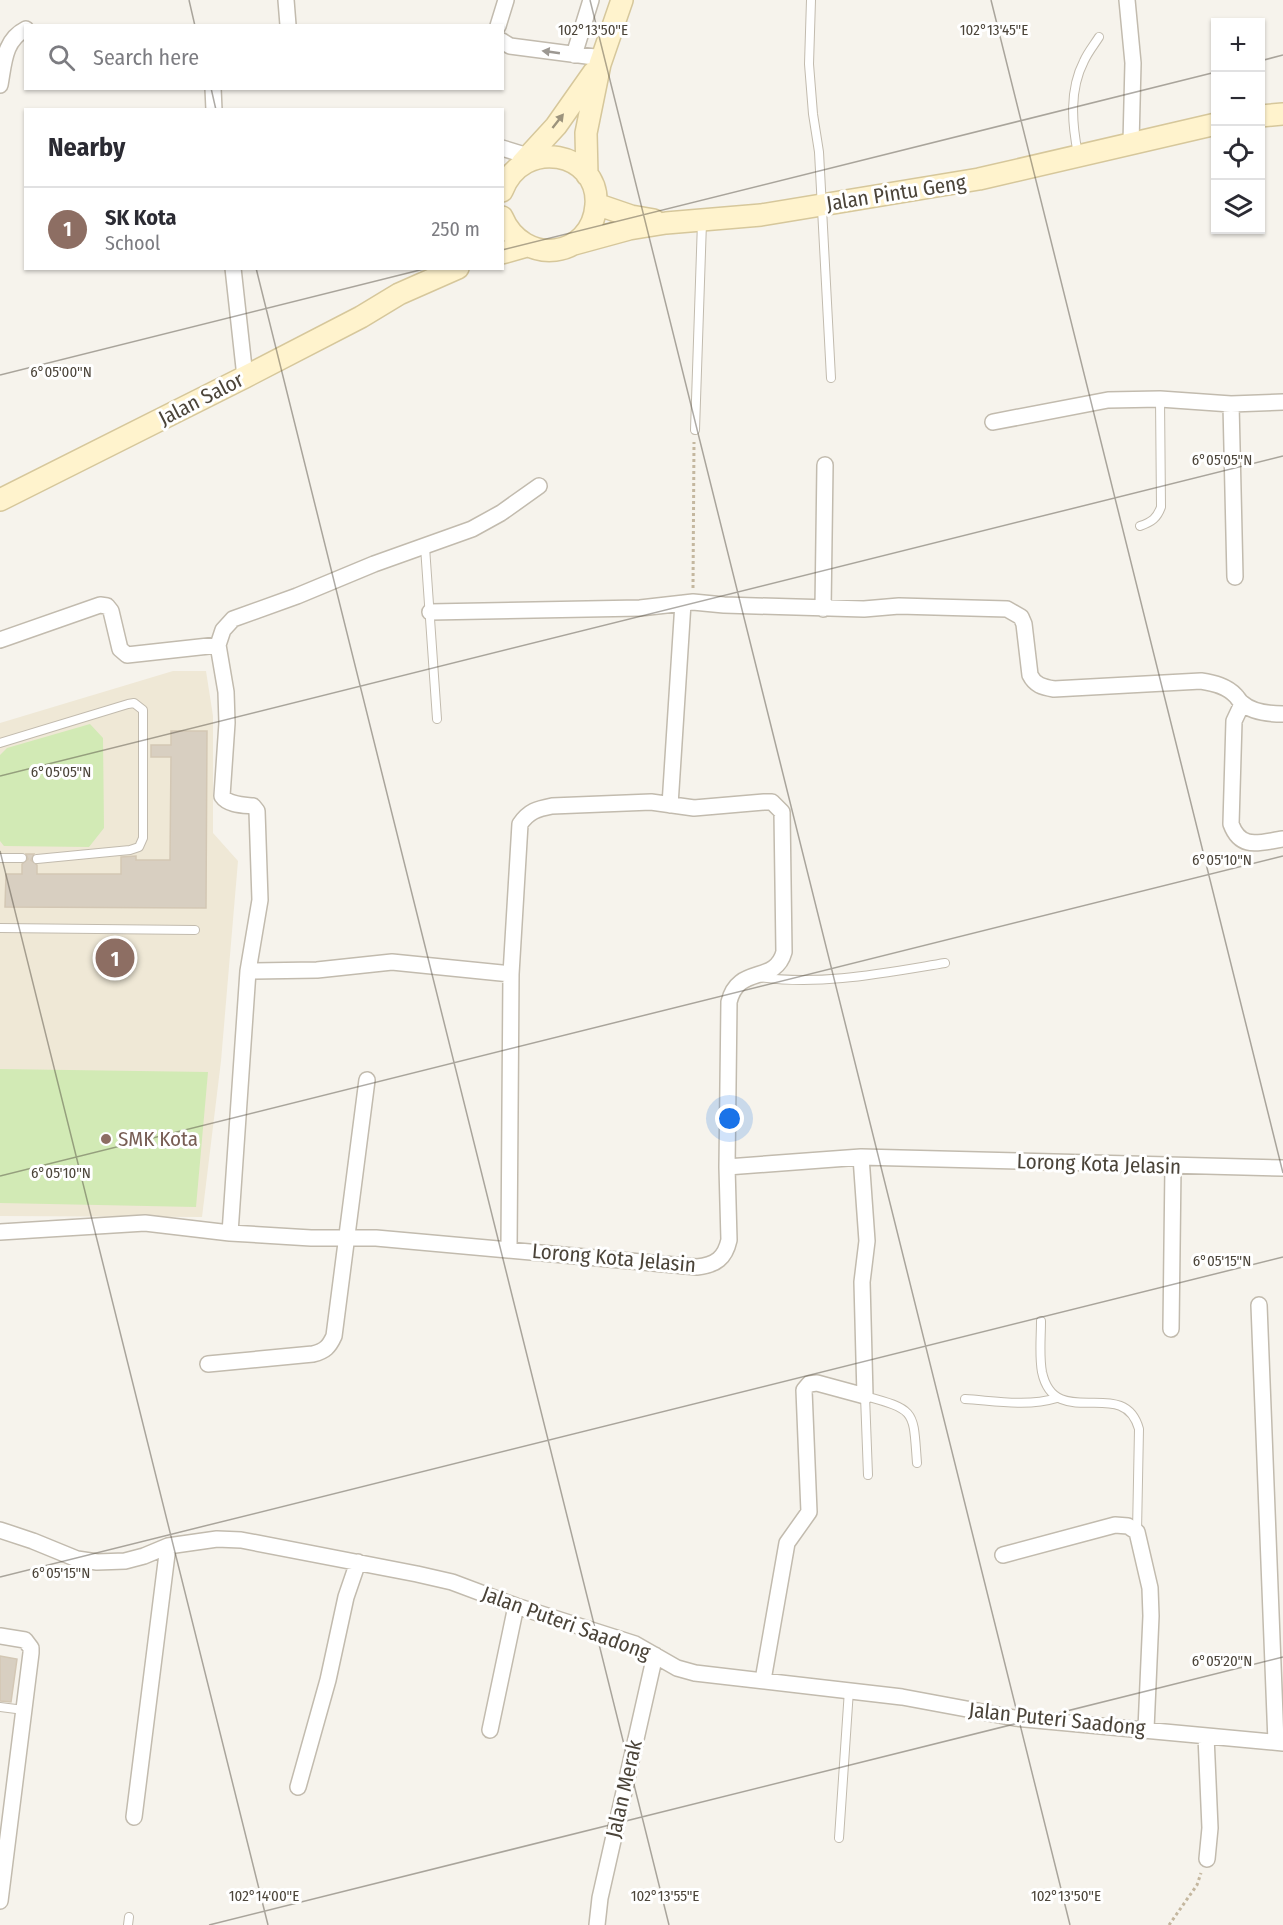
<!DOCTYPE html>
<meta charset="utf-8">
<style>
body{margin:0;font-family:"Fira Sans Condensed",sans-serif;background:#f7f7f7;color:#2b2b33}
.controls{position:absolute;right:18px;top:18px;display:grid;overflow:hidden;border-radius:0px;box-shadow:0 2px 4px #0004}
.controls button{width:54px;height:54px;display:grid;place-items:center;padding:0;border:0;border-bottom:2px solid #e1e1e2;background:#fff;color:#2b2b33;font:30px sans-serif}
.you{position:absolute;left:730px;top:1119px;width:21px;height:21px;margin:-15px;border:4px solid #fff;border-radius:50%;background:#1a73e8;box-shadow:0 0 0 9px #1a73e833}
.badge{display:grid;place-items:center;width:39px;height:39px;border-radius:50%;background:#0f766e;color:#fff;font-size:20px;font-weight:700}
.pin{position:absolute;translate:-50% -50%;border:3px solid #fff;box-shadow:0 2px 6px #0006}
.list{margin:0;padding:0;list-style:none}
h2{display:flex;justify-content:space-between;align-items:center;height:78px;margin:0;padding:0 24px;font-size:26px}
h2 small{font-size:20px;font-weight:400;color:#7c7c81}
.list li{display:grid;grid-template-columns:39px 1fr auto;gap:18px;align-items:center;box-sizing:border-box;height:84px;padding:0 24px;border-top:2px solid #e1e1e2}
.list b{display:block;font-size:22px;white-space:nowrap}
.list p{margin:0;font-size:20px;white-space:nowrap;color:#7c7c81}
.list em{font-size:20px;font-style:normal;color:#7c7c81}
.icon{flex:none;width:33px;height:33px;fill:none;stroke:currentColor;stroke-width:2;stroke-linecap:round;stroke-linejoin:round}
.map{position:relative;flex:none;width:1283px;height:1925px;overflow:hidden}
.search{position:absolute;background:#fff;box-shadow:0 2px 4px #0004;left:24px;top:24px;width:480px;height:66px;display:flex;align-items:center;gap:15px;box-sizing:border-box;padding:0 21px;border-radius:0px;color:#7c7c81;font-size:22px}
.panel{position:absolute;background:#fff;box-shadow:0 2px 4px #0004;left:24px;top:108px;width:480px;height:162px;border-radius:0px}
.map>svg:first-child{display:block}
.education{fill:#efe8d6}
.green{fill:#d2eab5}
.building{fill:#d8cfc1;stroke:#d3c7b4;stroke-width:1.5}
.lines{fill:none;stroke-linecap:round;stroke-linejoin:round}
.service-casing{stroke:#c2bbae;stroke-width:10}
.minor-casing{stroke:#c2bbae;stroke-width:18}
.secondary-casing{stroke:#d6c79b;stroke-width:24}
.path{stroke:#c4b79f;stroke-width:3;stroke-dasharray:3 3;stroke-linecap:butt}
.service{stroke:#fff;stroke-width:8}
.minor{stroke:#fff;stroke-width:15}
.secondary{stroke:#fff3cd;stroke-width:21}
.oneway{fill:#9c9892}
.oneway2{fill:#9c937c}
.ticks{fill:none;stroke:#4b4439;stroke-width:1.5;stroke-opacity:0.45}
.education-dot{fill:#8d6e63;stroke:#fff;stroke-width:2}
.labels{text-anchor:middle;stroke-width:6;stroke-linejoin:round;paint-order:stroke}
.street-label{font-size:21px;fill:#4b4439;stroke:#fff}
.education-label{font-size:21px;fill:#785e54;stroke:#fff;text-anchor:start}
.ticks-label{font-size:15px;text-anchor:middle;fill:#4b4439;stroke:#fff;stroke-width:6;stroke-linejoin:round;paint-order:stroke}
</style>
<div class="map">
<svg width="1283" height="1925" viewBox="0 0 1283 1925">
<rect width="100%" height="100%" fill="#f6f3ec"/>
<path class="education" d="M173,671H206L213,716V833L238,861L221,1061L202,1217L0,1216V723Z"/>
<path class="green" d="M90,724L103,738L104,828L89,847L4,846L0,841V755L7,748Z
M0,1069L208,1072L196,1207L0,1203Z"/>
<path class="building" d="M171,731H207L206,908L5,907L6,874H22V864L28,859L26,854H34L31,860L37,865V874H121V857L136,856V860H170L171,757H151V745H171Z
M0,1656L17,1659L11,1702L0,1701Z"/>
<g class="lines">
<g class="service-casing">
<path id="service" d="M811,0L809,64L813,114L819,152L831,378
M1078,154C1072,124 1069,90 1084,61C1088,52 1094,45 1099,37
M695,430L702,222
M1140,526C1152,522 1157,518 1161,507L1160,399
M425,547L437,719
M0,743L128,704L134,703L143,710V838L139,847L130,850L37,859
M0,858H22
M0,928L195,930
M759,977C821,986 884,973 945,963
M1041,1321C1041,1337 1039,1356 1042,1372C1055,1433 1124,1374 1139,1429L1137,1532
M965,1399C996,1401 1027,1407 1057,1398
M868,1475L865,1396C917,1410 913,1411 917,1463
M0,1707L24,1710
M839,1838L849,1690
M128,1925L129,1917"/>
</g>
<g class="minor-casing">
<path id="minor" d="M286,0L288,25
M1127,0L1133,63L1131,143
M498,26L506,0
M502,41L510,46L602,58
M574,55L591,0
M0,85C4,63 4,40 26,29
M213,88L214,110
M502,148L528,156
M233,268L245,377
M1231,404L1235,577
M993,422L1108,400L1160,399L1231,404L1283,402
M823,609L825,465
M430,612L640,608L693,602L724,605L864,609L899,606L1007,609L1021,617L1024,624L1030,675C1035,685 1042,687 1054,689L1201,681C1214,683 1227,686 1236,696C1238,698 1239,701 1242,703C1252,712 1270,714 1283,714
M0,640L100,605L107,606L111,611L120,649L127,655L218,645
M1242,704L1234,721L1231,824C1241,851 1260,842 1283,839
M670,805L683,603
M248,971L317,970L392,962L511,974
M0,1232L145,1223L230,1233L311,1238H376L697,1267C716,1265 725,1258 729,1240L727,1167L861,1157L1283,1168
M230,1233L248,971L260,900L257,811L253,806C243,805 228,805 222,796L227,723L226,692L218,645L223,630L233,619L297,596L374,564L472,529L501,513L539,486
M509,1249L511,974L520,824C529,811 537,809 552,806L651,802L694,808L764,802H772L782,812L784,952C775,985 738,964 729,1002L727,1167
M1259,1305L1276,1742
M1171,1329L1173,1166
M208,1364L313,1354C325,1351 329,1347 334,1336L367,1080
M0,1530L33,1541L77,1559L97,1562L125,1561L144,1556L168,1546L217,1539L241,1540L417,1574L452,1582L516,1606L635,1644L677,1668L695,1673L902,1697L1015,1718L1283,1743
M1003,1555L1115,1525L1128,1526L1137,1532L1150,1588L1151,1616L1146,1729
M0,1636L25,1640L31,1648V1653L0,1901
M763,1680L787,1543L809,1512L804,1390L809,1384L817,1383L865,1396L862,1282L867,1241L861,1157
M490,1730L516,1606
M1206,1736L1210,1828L1207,1859
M298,1787L328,1680L346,1597L358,1562
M134,1817L168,1546
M597,1925L600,1898L655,1655"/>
</g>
<g class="secondary-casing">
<path id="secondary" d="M1260,116L1283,114
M522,163L556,126L594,72
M587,175L586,133L600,64L622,0
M502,191C523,136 600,152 596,205C592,259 523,267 502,217
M596,204L631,216L654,220
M574,244L629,229L666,223L761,215L979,179L1216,124
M502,253L527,246
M0,500L245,377L361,317L399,294L458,268"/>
</g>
<path class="path" d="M693,588L694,442
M1169,1925L1197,1885L1201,1873"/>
<use href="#service" class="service"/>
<use href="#minor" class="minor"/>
<use href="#secondary" class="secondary"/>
</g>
<defs><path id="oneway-solid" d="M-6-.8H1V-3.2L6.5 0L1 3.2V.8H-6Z" transform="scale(1.5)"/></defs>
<use class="oneway" href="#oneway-solid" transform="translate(551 52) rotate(-172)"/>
<use class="oneway2" href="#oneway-solid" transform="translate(558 121) rotate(-52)"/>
<path class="ticks" d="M189,0L195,26M590,0L1070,1925M991,0L1283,1173M1260,61L1283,55M211,88L216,110M502,250L1216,72M256,268L669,1925M0,375L428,268M0,776L1283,456M0,851L268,1925M0,1176L1283,856M0,1577L1283,1257M209,1925L1283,1657"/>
<circle class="education-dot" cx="106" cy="1139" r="6"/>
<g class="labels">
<g class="street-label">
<text transform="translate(896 193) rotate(-9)" y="7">Jalan Pintu Geng</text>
<text transform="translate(201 399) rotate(-27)" y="7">Jalan Salor</text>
<text transform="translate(1099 1164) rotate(2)" y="7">Lorong Kota Jelasin</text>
<text transform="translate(614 1258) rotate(5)" y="7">Lorong Kota Jelasin</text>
<text transform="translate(566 1623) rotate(20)" y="7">Jalan Puteri Saadong</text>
<text transform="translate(1057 1719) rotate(6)" y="7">Jalan Puteri Saadong</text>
<text transform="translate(624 1789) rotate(-77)" y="7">Jalan Merak</text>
</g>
<g class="education-label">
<text x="118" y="1146">SMK Kota</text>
</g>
</g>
<g class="ticks-label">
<text x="593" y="35">102°13'50"E</text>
<text x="994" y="35">102°13'45"E</text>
<text x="61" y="377">6°05'00"N</text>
<text x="1222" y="465">6°05'05"N</text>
<text x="61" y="777">6°05'05"N</text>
<text x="1222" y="865">6°05'10"N</text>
<text x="61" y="1178">6°05'10"N</text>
<text x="1222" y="1266">6°05'15"N</text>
<text x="61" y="1578">6°05'15"N</text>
<text x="1222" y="1666">6°05'20"N</text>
<text x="264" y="1901">102°14'00"E</text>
<text x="665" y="1901">102°13'55"E</text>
<text x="1066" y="1901">102°13'50"E</text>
</g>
</svg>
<div class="controls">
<button>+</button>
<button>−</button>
<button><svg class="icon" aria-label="locate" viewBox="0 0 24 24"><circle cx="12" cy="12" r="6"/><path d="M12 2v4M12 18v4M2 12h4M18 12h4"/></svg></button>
<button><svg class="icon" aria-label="layers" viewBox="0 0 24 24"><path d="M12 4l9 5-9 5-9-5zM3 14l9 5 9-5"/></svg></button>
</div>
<div class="you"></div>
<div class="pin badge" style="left:115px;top:958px;background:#8d6e63">1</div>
<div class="search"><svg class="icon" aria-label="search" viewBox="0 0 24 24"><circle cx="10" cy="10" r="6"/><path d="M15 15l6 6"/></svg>Search here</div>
<section class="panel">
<h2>Nearby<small></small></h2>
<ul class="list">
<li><span class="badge" style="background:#8d6e63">1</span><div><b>SK Kota</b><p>School</p></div><em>250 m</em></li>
</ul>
</section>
</div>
